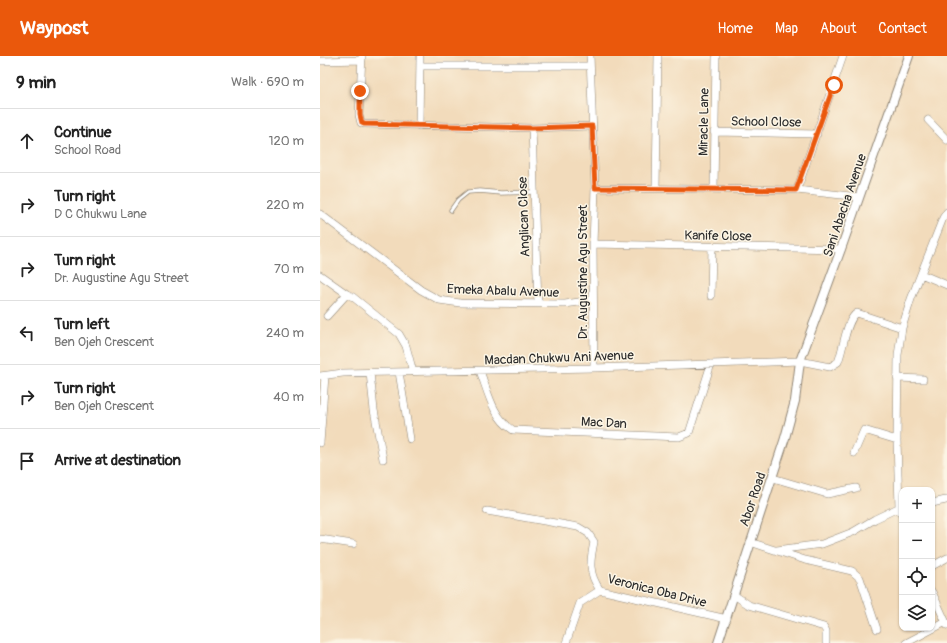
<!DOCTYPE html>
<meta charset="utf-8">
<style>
body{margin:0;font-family:Pangolin,sans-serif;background:#f2f2f2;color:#222}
.controls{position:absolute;right:12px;bottom:12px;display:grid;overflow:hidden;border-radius:8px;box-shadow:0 1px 3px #0004}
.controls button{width:36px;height:36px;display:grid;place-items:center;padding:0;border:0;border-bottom:1px solid #e0e0e0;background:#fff;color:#222;font:20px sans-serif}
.stop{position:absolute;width:12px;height:12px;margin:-9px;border:3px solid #ea580c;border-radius:50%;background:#fff}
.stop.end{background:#ea580c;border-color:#fff;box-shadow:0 1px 4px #0008}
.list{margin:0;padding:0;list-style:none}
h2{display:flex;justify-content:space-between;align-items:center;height:52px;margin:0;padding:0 16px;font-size:17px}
h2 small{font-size:13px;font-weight:400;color:#767676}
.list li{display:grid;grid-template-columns:26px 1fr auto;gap:12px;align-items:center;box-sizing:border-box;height:64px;padding:0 16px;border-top:1px solid #e0e0e0}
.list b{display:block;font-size:15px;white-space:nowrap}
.list p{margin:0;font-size:13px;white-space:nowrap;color:#767676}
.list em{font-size:13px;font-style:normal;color:#767676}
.icon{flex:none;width:22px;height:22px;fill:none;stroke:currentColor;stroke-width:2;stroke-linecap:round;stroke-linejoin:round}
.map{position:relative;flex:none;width:627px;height:587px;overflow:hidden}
header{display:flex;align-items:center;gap:24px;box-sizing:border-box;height:56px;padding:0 20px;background:#ea580c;color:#fff}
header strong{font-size:19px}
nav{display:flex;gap:22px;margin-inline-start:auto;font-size:14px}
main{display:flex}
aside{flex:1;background:#fff}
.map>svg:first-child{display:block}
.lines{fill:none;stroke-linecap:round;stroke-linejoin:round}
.service-casing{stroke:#8e8373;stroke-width:5}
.minor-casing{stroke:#8e8373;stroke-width:8}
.tertiary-casing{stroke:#8e8373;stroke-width:10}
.service{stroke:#fff;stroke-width:3.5}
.minor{stroke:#fff;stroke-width:7}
.tertiary{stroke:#fff;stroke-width:8}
.route{stroke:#ea580c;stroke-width:5}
.labels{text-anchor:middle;stroke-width:3;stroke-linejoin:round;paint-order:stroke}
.street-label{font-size:13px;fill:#2b2b2b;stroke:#fcf5e5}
</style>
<header>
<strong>Waypost</strong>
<nav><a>Home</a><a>Map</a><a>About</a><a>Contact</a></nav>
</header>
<main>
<aside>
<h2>9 min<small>Walk · 690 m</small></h2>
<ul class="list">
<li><svg class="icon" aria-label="ahead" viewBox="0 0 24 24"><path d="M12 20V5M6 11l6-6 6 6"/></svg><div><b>Continue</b><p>School Road</p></div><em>120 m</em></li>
<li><svg class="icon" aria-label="right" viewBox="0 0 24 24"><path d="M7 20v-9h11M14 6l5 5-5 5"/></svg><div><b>Turn right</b><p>D C Chukwu Lane</p></div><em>220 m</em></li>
<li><svg class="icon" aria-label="right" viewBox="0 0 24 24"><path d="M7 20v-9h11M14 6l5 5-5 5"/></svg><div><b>Turn right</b><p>Dr. Augustine Agu Street</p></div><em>70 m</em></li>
<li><svg class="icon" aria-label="left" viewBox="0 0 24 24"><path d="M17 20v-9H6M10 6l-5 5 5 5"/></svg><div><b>Turn left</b><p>Ben Ojeh Crescent</p></div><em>240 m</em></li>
<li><svg class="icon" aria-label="right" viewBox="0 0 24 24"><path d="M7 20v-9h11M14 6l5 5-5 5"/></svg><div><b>Turn right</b><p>Ben Ojeh Crescent</p></div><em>40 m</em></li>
<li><svg class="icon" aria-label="arrive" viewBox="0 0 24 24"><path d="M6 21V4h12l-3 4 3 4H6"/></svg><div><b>Arrive at destination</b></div></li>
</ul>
</aside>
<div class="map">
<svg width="627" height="587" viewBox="0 0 627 587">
<rect width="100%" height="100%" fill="#fcf5e5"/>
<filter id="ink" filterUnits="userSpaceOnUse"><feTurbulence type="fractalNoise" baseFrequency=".025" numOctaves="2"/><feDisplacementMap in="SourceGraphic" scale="8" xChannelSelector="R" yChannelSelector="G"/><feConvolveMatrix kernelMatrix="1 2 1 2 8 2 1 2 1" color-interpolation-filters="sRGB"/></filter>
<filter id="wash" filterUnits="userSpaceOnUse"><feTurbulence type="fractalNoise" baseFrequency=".012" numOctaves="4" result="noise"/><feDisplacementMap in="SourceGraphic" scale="16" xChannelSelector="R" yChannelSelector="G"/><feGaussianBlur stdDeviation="0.9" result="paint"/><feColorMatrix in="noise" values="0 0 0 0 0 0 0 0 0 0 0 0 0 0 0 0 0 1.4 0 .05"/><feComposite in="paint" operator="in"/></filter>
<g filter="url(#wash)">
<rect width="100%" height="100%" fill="#f2dbbb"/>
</g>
<g filter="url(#ink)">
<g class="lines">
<g class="service-casing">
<path id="service" d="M131,154L138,144L148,136L160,135L181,137L213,136"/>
</g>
<g class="minor-casing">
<path id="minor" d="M42,0L39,59L41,67L44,68L212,72L272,70
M270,0L275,132L273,188L274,312
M0,5L42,4
M100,10H270
M608,64L627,84
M99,70L100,0
M212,72L218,248
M394,76L497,78
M275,132L477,134L539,141
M336,132L338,0
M394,133L396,0
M477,134L523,0
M0,158L101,234L119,244L140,247L245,248L273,244
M273,188L521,193
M601,218L627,229
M0,219L27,238
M391,240L392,191
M7,260L27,238L33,241L79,278L86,290L93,316
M160,315C168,336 173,362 193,374L359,381L369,377L391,308
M79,316L90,383
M50,317L54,354L63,403
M0,320L23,317L274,312L480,305L510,311L518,306C523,295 526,263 537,257L582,272
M577,322L603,323
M0,387L5,320
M534,397L544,374L577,384
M453,422L507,438L536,432
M612,447L626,444
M167,455L258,471L268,477L274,486C270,505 268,517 280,534L407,563
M582,459L579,451L577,384L578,299L582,272L591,243L623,162L627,156
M0,483L33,488
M430,486L485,504L532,515L540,522L557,573
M457,494L502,488L533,476L555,463L582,450
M612,510L627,502
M612,536L627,569
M414,539L429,549L504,571L506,575V587
M246,587L260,547L280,534
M586,587L626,566"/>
</g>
<g class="tertiary-casing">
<path id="tertiary" d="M398,587L465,382L475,345L480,305L521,193L589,0"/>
</g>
<use href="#service" class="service"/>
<use href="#minor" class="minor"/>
<use href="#tertiary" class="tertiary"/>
</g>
</g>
<g class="lines" filter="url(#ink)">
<path class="route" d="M40,35V59L42,67L44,68L212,72L272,70L275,132L476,134L514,29"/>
</g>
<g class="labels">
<g class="street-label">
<text transform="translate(446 65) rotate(1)" y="5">School Close</text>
<text transform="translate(383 66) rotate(-89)" y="5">Miracle Lane</text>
<text transform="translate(524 149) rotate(-71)" y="5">Sani Abacha Avenue</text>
<text transform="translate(203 161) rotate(-92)" y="5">Anglican Close</text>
<text transform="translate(398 179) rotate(1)" y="5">Kanife Close</text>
<text transform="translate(262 216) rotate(-90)" y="5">Dr. Augustine Agu Street</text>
<text transform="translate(183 234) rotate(2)" y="5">Emeka Abalu Avenue</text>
<text transform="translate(239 301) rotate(-2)" y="5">Macdan Chukwu Ani Avenue</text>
<text transform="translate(284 366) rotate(3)" y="5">Mac Dan</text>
<text transform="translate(432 443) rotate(-71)" y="5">Abor Road</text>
<text transform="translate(337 534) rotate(14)" y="5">Veronica Oba Drive</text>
</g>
</g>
</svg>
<div class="controls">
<button>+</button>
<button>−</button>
<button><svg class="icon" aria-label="locate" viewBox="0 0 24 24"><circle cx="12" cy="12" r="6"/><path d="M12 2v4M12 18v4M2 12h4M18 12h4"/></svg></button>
<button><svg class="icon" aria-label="layers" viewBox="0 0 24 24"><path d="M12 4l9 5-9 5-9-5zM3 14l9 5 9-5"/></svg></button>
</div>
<div class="stop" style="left:514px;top:29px"></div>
<div class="stop end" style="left:40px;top:35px"></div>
</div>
</main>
